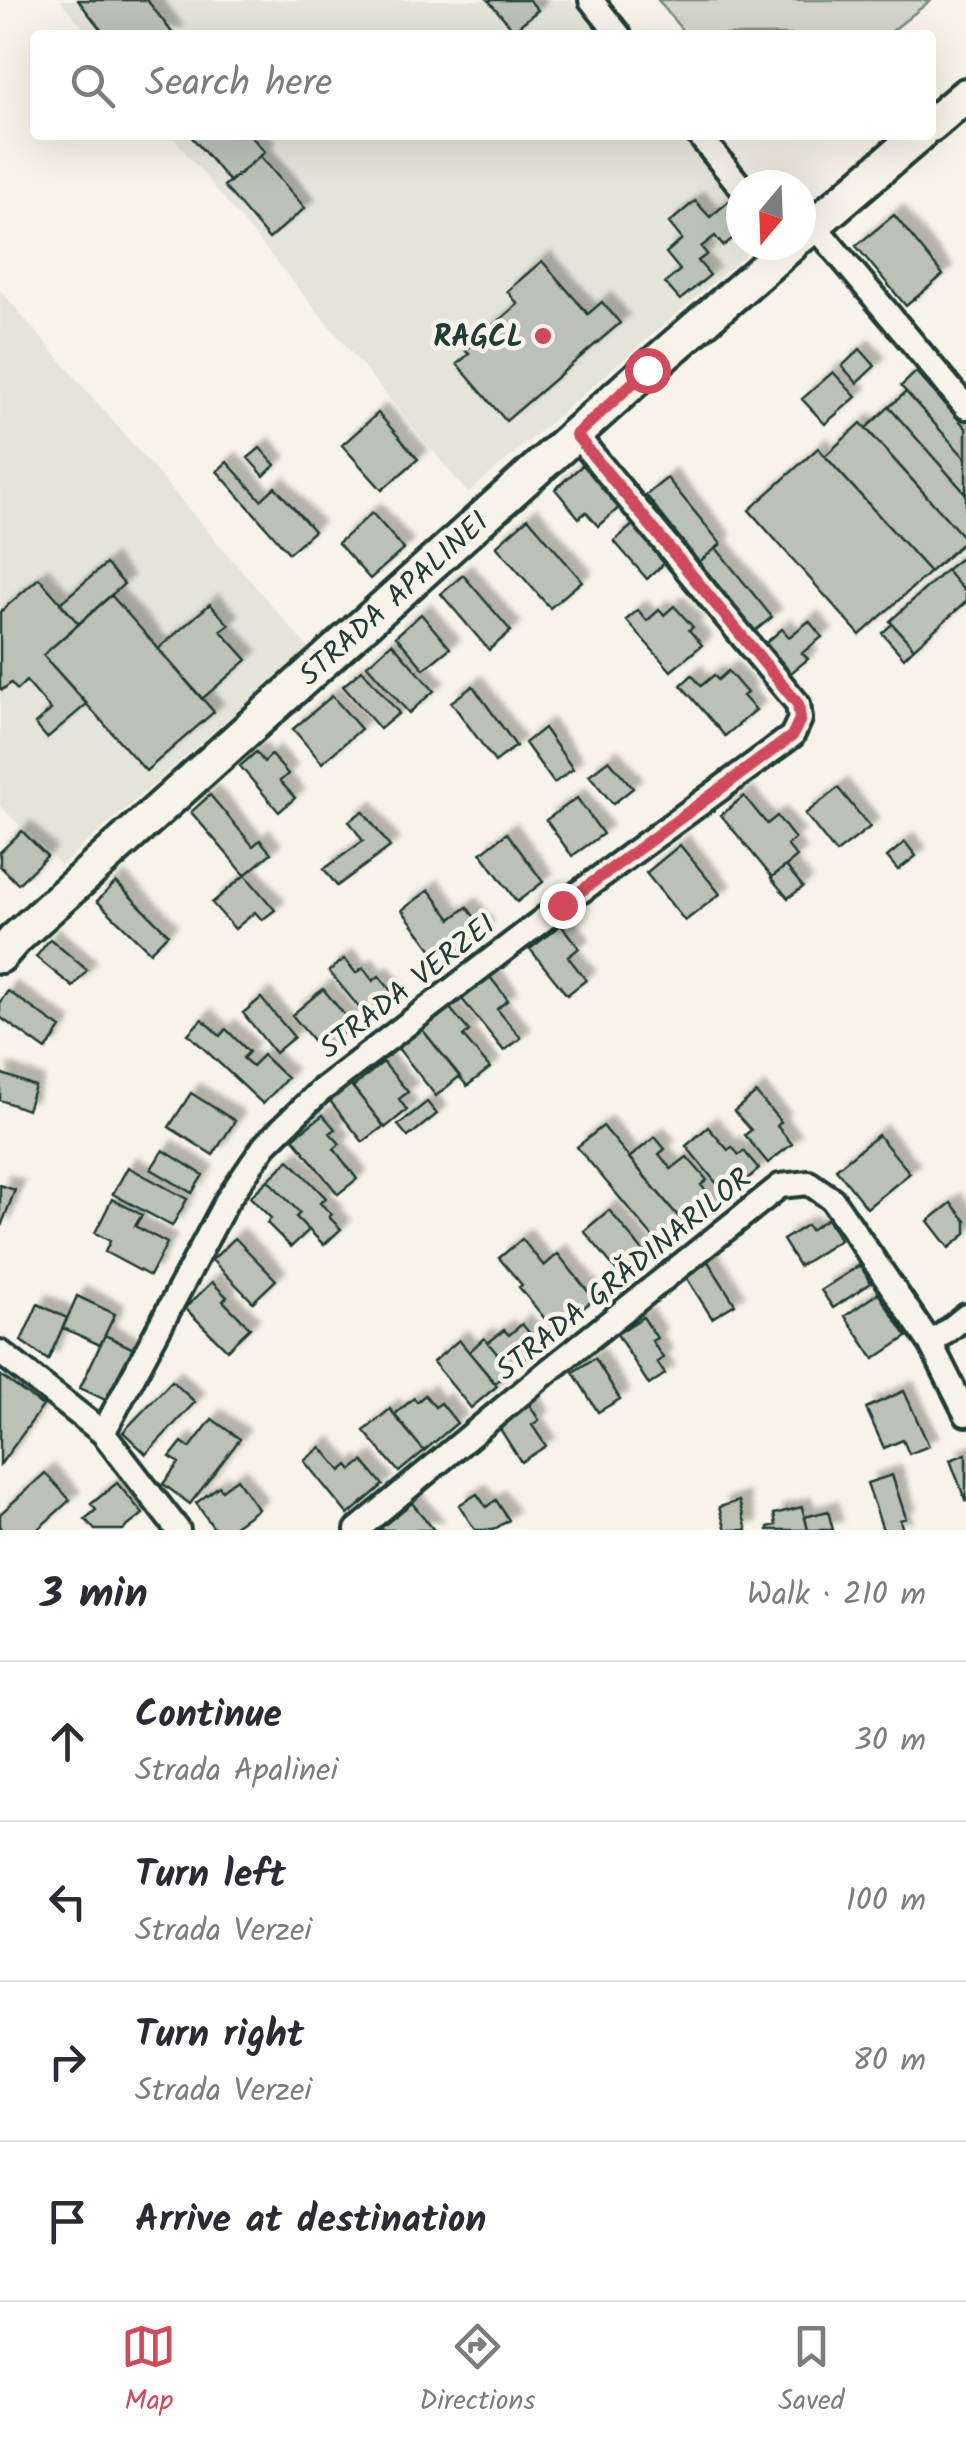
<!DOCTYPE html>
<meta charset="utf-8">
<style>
body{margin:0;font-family:Kalam,sans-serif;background:#f2f2f3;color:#2b2b33}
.compass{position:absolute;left:726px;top:170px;width:90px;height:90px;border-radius:50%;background:#fff;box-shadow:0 10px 40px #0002;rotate:199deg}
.stop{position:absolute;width:30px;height:30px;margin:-22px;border:8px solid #d1495b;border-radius:50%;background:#fff}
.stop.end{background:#d1495b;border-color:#fff;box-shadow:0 2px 10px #0008}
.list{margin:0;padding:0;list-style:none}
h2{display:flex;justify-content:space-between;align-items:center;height:130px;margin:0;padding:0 40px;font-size:42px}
h2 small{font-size:32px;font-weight:400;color:#7c7c81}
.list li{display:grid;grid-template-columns:65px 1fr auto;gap:30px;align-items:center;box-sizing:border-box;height:160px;padding:0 40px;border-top:2px solid #e1e1e2}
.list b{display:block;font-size:38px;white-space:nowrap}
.list p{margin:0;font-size:32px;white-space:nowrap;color:#7c7c81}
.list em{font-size:32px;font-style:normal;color:#7c7c81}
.icon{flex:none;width:55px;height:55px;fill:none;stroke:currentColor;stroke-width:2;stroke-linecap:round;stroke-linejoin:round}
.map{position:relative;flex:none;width:966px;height:1530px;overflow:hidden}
.search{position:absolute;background:#fff;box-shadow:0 10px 40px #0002;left:30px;right:30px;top:30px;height:110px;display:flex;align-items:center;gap:25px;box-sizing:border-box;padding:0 35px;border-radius:10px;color:#7c7c81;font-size:38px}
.sheet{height:770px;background:#fff}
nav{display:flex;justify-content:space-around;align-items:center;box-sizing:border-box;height:140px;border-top:2px solid #e1e1e2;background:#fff;font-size:28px;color:#7c7c81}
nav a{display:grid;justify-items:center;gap:5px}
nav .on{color:#d1495b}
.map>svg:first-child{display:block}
.built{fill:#e5e4d9}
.green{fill:#d3d5ca;stroke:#79897f;stroke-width:2.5}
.building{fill:#bbc1b6;stroke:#1f3d34;stroke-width:2.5;filter:url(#shadow)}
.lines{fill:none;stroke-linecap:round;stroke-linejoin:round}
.street-casing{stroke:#1f3d34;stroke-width:30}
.secondary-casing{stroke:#1f3d34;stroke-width:40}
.street{stroke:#f7f3e8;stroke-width:22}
.secondary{stroke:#f7f3e8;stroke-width:32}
.route{stroke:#d1495b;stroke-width:12}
.poi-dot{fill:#d1495b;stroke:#f7f3e8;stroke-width:4}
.labels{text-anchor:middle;stroke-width:9;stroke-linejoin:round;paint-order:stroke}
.poi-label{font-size:30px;font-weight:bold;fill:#1f3d34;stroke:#f7f3e8;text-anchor:end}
.street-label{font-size:30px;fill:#1f3d34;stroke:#f7f3e8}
</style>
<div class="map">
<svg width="966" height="1530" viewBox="0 0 966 1530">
<defs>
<filter id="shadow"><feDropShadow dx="9" dy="-9" stdDeviation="2.5" flood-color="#0004"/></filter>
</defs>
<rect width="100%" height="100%" fill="#f7f3e8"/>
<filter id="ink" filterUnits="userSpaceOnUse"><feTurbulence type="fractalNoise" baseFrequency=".01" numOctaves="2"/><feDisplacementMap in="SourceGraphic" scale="20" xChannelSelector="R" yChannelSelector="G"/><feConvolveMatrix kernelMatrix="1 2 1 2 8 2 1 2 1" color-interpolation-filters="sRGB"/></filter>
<g filter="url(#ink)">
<path class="built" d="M60,0H571L600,35H89Z
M171,135H682L741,206V245H757L468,493Z
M0,290L309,649L61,865L0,806Z"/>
<path class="green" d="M658,0H931L887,35H686Z"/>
<path class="building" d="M78,0H147L174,35H105Z
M488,0H529L538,10L514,30Z
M190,135H250L265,152L230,182Z
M260,156L305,208L269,239L224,186Z
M733,198L741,208V232L723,246L715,236L701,247L707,254L698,261L710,275L680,300L665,283L680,270L666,253L682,239L669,223L695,201L710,217Z
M894,215L943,275L906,306L856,246Z
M542,261L588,314L602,302L620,323L506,421L457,364L469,354L465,350L518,304L507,291Z
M860,349L875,366L857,383L842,366Z
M833,372L856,397L825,424L802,399Z
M916,372L966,428V459L901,386Z
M906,392L966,459V494L889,407Z
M889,407L966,494V540L866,428Z
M378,413L418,459L382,490L342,445Z
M861,423L966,540L930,572L825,456Z
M260,448L275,465L264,476L248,458Z
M818,448L930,572L860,635L749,510Z
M227,462L261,500L275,487L314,531L289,553L217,471Z
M585,463L621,506L598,526L586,512L579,518L555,489Z
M667,478L721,544L699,562L646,495Z
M372,513L404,549L370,579L338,543Z
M528,518L582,581L550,608L496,546Z
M634,524L667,561L647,579L614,541Z
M716,548L772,617L755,631L699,562Z
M960,559L966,566V593L946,570Z
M106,564L124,584L79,624L60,603Z
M946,570L966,593V602L914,648L890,621Z
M463,575L511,631L489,650L441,594Z
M39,578L79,624L43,655L87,704L47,738L35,724L51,710L26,681L17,690L11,683L2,690L0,688V612Z
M111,595L214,712L146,771L43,655Z
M210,604L229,625L221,631L247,660L202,699L158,649Z
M674,606L693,627L689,630L702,645L671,671L626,620L638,610L647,621L659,610L664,615Z
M421,614L450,648L424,669L396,636Z
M809,621L822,637L802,653L808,659L791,673L766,643L782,629L789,637Z
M892,624L914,648L904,658L882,633Z
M392,643L434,691L409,713L367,665Z
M362,670L399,713L380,729L343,686Z
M728,671L747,693L743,696L756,710L725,736L681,685L692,675L701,686L714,675L718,680Z
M473,686L516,746L495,762L451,702Z
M332,696L361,729L322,763L293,729Z
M544,728L573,769L554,783L525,743Z
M256,752L264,762L271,755L288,774L280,781L295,798L279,812L240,766Z
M609,760L633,788L613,804L589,775Z
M838,788L870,827L836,853L805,814Z
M210,795L253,846L260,840L271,853L245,875L191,812Z
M744,796L767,824L777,816L795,839L787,845L797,857L772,877L721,815Z
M577,798L603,834L572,856L546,820Z
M363,811L390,847L337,886L324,869L363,841L349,821Z
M22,831L47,856L18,884L0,866V852Z
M507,833L543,882L517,902L481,853Z
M905,842L916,856L898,870L887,857Z
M680,845L720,894L685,921L646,873Z
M786,866L803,887L788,898L771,878Z
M245,875L275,910L262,920L255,912L235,929L212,903Z
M116,882L168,934L150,952L97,901Z
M429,890L451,919L467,907L484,930L441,962L402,910Z
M561,925L579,948L568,957L586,980L567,995L530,949Z
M50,939L87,970L73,987L36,957Z
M344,959L356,973L363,968L373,981L379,976L398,999L371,1022L329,971Z
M490,977L508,1000L497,1009L521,1038L504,1051L462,999Z
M323,989L353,1025L322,1051L292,1015Z
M8,991L61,1028L46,1050L0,1017V1002Z
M261,998L294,1037L275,1053L243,1013Z
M448,1006L469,1031L463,1036L490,1068L467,1086L421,1028Z
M202,1019L220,1036L226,1029L249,1052L243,1058L252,1066L263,1055L287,1078L263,1104L188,1034Z
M421,1028L460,1076L436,1096L397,1047Z
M383,1062L408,1092L399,1099L407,1110L385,1128L353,1087Z
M0,1073L35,1086L27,1110L0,1100Z
M350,1084L384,1126L363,1142L330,1101Z
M191,1093L235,1121L213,1155L169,1127Z
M756,1093L781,1122L777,1126L792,1144L768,1163L745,1135L751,1130L734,1111Z
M427,1102L437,1114L408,1137L398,1125Z
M323,1115L335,1129L330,1133L340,1144L334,1149L357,1179L338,1194L293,1138Z
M603,1126L687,1227L662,1248L577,1147Z
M708,1127L728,1150L732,1147L739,1155L744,1151L759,1169L727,1196L686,1146Z
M878,1135L910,1173L867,1208L836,1169Z
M655,1137L665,1149L659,1154L671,1169L687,1157L707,1180L701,1185L716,1203L687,1227L629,1158Z
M163,1150L203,1175L192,1193L151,1169Z
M289,1160L326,1198L320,1203L332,1214L329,1217L341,1229L324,1245L296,1217L300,1213L268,1180Z
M128,1167L187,1199L172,1226L113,1194Z
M268,1180L300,1213L296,1217L309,1230L291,1247L267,1223L271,1218L250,1197Z
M0,1185L15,1190L0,1229Z
M112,1199L142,1215L135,1226L167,1243L150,1276L105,1252L110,1241L95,1233Z
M951,1203L966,1221V1234L949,1248L928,1221Z
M609,1210L648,1257L623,1278L584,1231Z
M827,1219L840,1240L799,1266L783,1240L807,1225L810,1230Z
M235,1238L276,1280L253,1302L212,1260Z
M522,1239L544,1266L558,1254L594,1299L555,1331L519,1287L522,1285L499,1258Z
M707,1260L735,1304L712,1318L684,1274Z
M860,1265L871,1283L833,1308L821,1290Z
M212,1282L227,1297L223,1301L250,1328L227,1350L185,1308Z
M878,1293L907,1337L874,1359L845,1316Z
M77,1296L115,1314L100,1345L63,1328Z
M38,1304L67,1318L48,1360L21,1341Z
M643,1317L657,1338L652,1341L663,1358L657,1362L665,1374L649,1385L617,1334Z
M522,1324L540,1346L511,1370L488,1343L504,1330L509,1335Z
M105,1335L134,1349L110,1402L80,1388Z
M484,1338L511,1370L495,1383L469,1352Z
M459,1340L497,1386L471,1408L433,1362Z
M595,1358L620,1399L598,1412L573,1372Z
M0,1375L43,1406L0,1465Z
M172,1381L195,1402L146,1454L123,1432Z
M904,1391L929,1446L909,1454L903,1440L884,1448L866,1408Z
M425,1395L435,1407L441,1403L457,1423L424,1451L394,1415L414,1398L417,1402Z
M527,1401L539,1420L532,1425L546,1446L521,1462L495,1421Z
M390,1409L424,1451L399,1472L364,1431Z
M212,1419L240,1439L190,1504L163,1484L179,1463L170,1457L182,1442L190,1448Z
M321,1447L341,1471L348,1465L352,1470L363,1461L383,1485L348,1515L304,1461Z
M966,1454V1502L950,1460Z
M45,1473L70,1500L37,1530H0V1514Z
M892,1475L906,1518L900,1520L903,1530H883L867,1483Z
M237,1479L258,1509L229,1530H215L196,1503L219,1486L222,1490Z
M117,1483L143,1514L123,1530H95L85,1519L96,1510L91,1504Z
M477,1494L486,1507L496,1500L509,1520L493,1530H475L459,1505Z
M739,1501L747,1530H726L719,1507Z
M412,1503L434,1530H382L380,1528Z
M802,1507L808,1530H768V1527L776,1525L774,1514Z
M828,1511L833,1530H808L805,1517Z"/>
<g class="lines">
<g class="street-casing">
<path id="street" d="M591,0L619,35
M699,135L741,187
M814,225L966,407
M931,1344L966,1316
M0,1352L103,1433L178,1530
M103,1433L226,1202L265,1145L319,1092L562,905L792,736L800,719L798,704L576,435
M357,1530L547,1372L780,1186L809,1183L832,1199L931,1344L966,1414"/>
</g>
<g class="secondary-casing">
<g id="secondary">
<path d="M931,125L966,95"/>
<path d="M801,236L919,135"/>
<path id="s1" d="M0,956L14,940L631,384L791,245"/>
</g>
</g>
<use href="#street" class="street"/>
<use href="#secondary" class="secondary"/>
</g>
</g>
<g class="lines" filter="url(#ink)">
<path class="route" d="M562,905L792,736L800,719L798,704L576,435L647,370"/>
</g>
<circle class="poi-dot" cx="543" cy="336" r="10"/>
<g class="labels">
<g class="poi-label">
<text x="523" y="346">RAGCL</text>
</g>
<g class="street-label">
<text dy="10" stroke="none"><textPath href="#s1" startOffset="532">STRADA APALINEI</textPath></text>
<text transform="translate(407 986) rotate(-38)" y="10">STRADA VERZEI</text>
<text transform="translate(623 1274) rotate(-39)" y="10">STRADA GRĂDINARILOR</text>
</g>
</g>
</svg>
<svg class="compass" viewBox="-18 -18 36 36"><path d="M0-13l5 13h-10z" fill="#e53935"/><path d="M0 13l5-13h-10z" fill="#7c7c81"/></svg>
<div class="stop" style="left:647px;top:370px"></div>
<div class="stop end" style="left:562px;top:905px"></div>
<div class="search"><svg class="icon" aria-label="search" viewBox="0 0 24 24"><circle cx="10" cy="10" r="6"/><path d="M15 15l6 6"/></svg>Search here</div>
</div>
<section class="sheet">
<h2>3 min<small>Walk · 210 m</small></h2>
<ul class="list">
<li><svg class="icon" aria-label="ahead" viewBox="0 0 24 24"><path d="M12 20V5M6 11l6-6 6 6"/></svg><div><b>Continue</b><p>Strada Apalinei</p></div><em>30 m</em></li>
<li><svg class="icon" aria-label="left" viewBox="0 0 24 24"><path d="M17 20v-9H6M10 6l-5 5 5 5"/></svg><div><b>Turn left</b><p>Strada Verzei</p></div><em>100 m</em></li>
<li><svg class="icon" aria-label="right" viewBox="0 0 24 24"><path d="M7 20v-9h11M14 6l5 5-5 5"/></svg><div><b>Turn right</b><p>Strada Verzei</p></div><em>80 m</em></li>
<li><svg class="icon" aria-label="arrive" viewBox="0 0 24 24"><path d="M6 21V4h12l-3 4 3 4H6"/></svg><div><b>Arrive at destination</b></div></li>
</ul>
</section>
<nav>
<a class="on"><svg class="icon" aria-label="map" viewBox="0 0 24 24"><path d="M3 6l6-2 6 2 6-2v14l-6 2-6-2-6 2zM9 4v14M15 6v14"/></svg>Map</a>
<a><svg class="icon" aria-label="directions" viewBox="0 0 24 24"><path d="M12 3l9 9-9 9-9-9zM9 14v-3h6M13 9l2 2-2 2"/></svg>Directions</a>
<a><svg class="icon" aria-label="saved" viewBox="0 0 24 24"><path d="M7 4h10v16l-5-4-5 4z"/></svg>Saved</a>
</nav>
